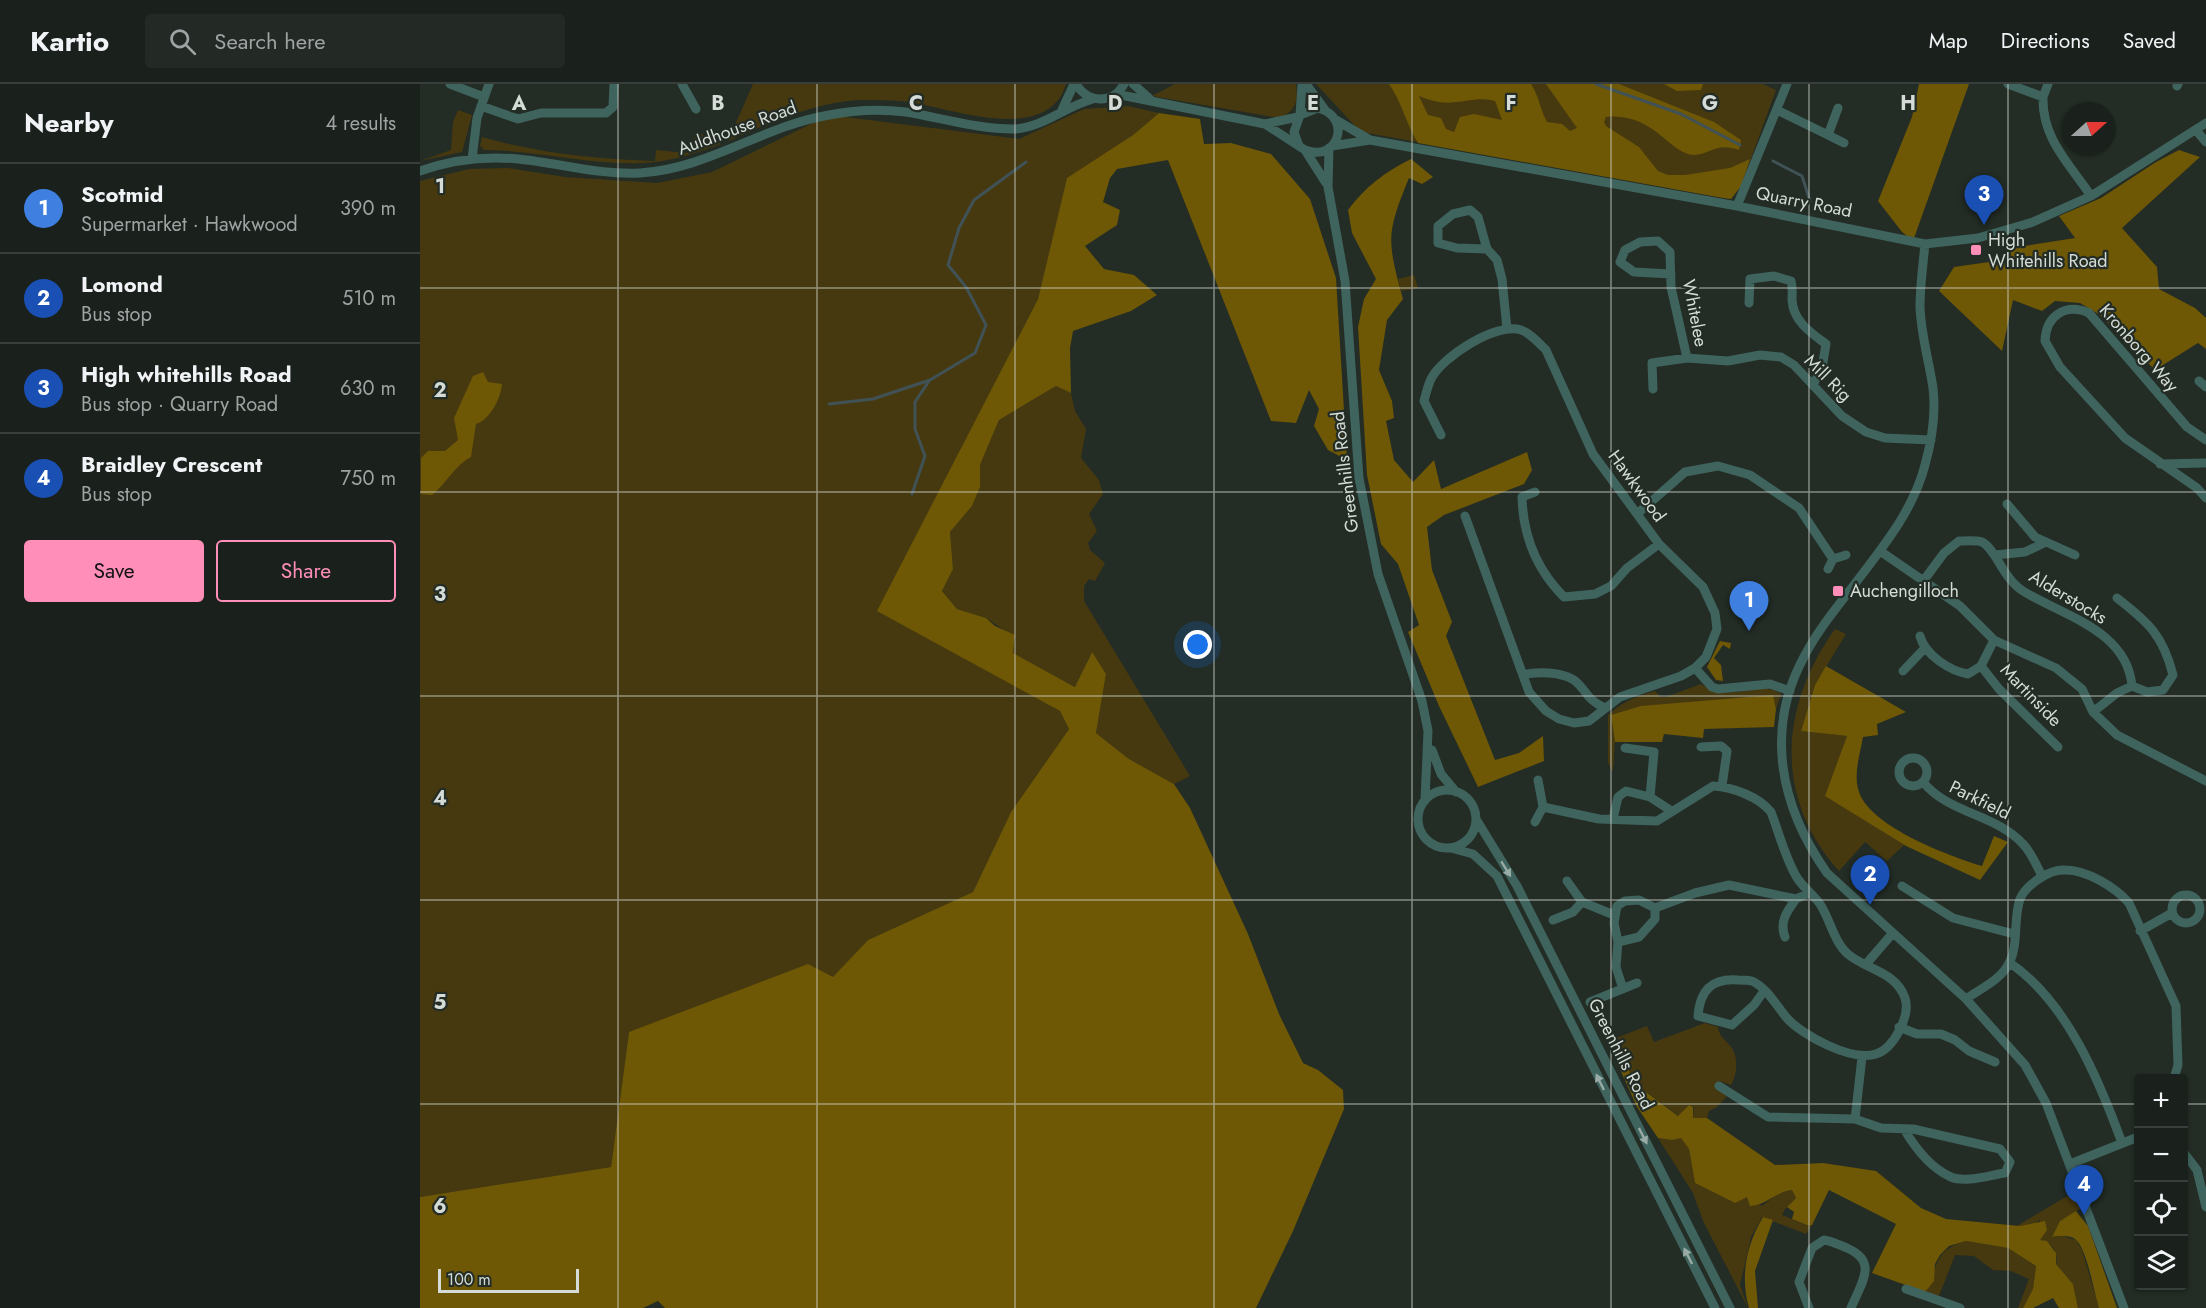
<!DOCTYPE html>
<meta charset="utf-8">
<style>
body{margin:0;font-family:Jost,sans-serif;background:#232925;color:#f1f3f6}
.controls{position:absolute;right:18px;bottom:18px;display:grid;overflow:hidden;border-radius:6px;box-shadow:0 2px 4px #0004}
.controls button{width:54px;height:54px;display:grid;place-items:center;padding:0;border:0;border-bottom:2px solid #383e3b;background:#1a211c;color:#f1f3f6;font:30px sans-serif}
.compass{position:absolute;left:1642px;top:18px;width:54px;height:54px;border-radius:50%;background:#1a211c;box-shadow:0 2px 4px #0004;rotate:69deg}
.scale{position:absolute;left:18px;bottom:15px;width:141px;box-sizing:border-box;padding-left:6px;border:3px solid #d5dbd6;border-top:0;font-size:16px;line-height:21px;white-space:nowrap;color:#d5dbd6;-webkit-text-stroke:4px #232c25;paint-order:stroke}
.you{position:absolute;left:778px;top:561px;width:21px;height:21px;margin:-15px;border:4px solid #fff;border-radius:50%;background:#1a73e8;box-shadow:0 0 0 9px #1a73e833}
.badge{display:grid;place-items:center;width:39px;height:39px;border-radius:50%;background:#ff8eb9;color:#fff;font-size:20px;font-weight:700}
.pin{position:absolute;translate:-50% -50px;filter:drop-shadow(0 2px 3px #0008)}
.pin::after{content:'';position:absolute;top:32px;width:21px;height:18px;background:inherit;clip-path:polygon(0 0,100% 0,50% 100%)}
.list{margin:0;padding:0;list-style:none}
h2{display:flex;justify-content:space-between;align-items:center;height:78px;margin:0;padding:0 24px;font-size:26px}
h2 small{font-size:20px;font-weight:400;color:#9fa3a3}
.list li{display:grid;grid-template-columns:39px 1fr auto;gap:18px;align-items:center;box-sizing:border-box;height:90px;padding:0 24px;border-top:2px solid #383e3b}
.list b{display:block;font-size:22px;white-space:nowrap}
.list p{margin:0;font-size:20px;white-space:nowrap;color:#9fa3a3}
.list em{font-size:20px;font-style:normal;color:#9fa3a3}
.actions{display:flex;gap:12px;padding:18px 24px}
.actions a{flex:1;padding:14px 0;border:2px solid #ff8eb9;border-radius:6px;text-align:center;font-size:21px;color:#ff8eb9}
.actions .main{background:#ff8eb9;color:#111}
.icon{flex:none;width:33px;height:33px;fill:none;stroke:currentColor;stroke-width:2;stroke-linecap:round;stroke-linejoin:round}
.map{position:relative;flex:none;width:1786px;height:1224px;overflow:hidden}
header{display:flex;align-items:center;gap:36px;box-sizing:border-box;height:84px;padding:0 30px;background:#1a211c;border-bottom:2px solid #383e3b}
header strong{font-size:28px}
nav{display:flex;gap:33px;margin-inline-start:auto;font-size:21px}
.search{width:420px;height:54px;background:#232925;display:flex;align-items:center;gap:15px;box-sizing:border-box;padding:0 21px;border-radius:6px;color:#9fa3a3;font-size:22px}
main{display:flex}
aside{flex:1;background:#1a211c}
.map>svg:first-child{display:block}
.green{fill:#47390f}
.forest{fill:#6e5705;fill-rule:evenodd}
.lines{fill:none;stroke-linecap:round;stroke-linejoin:round}
.stream{stroke:#405256;stroke-width:3}
.minor{stroke:#3f635d;stroke-width:9}
.oneway{fill:#99aba6}
.grid{fill:none;stroke:#d5dbd6;stroke-width:1.5;stroke-opacity:0.55}
.poi-dot{fill:#ff8eb9;stroke:#232c25;stroke-width:2}
.labels{text-anchor:middle;stroke-width:4.5;stroke-linejoin:round;paint-order:stroke}
.street-label{font-size:18px;fill:#d5dbd6;stroke:#232c25}
.poi-label{font-size:18px;fill:#d5dbd6;stroke:#232c25;text-anchor:start}
.grid-label{font-size:20px;text-anchor:middle;font-weight:bold;fill:#d5dbd6;stroke:#232c25;stroke-width:4.5;stroke-linejoin:round;paint-order:stroke}
</style>
<header>
<strong>Kartio</strong>
<div class="search"><svg class="icon" aria-label="search" viewBox="0 0 24 24"><circle cx="10" cy="10" r="6"/><path d="M15 15l6 6"/></svg>Search here</div>
<nav><a>Map</a><a>Directions</a><a>Saved</a></nav>
</header>
<main>
<aside>
<h2>Nearby<small>4 results</small></h2>
<ul class="list">
<li><span class="badge" style="background:#3f7fe0">1</span><div><b>Scotmid</b><p>Supermarket · Hawkwood</p></div><em>390 m</em></li>
<li><span class="badge" style="background:#1a4fb4">2</span><div><b>Lomond</b><p>Bus stop</p></div><em>510 m</em></li>
<li><span class="badge" style="background:#1a4fb4">3</span><div><b>High whitehills Road</b><p>Bus stop · Quarry Road</p></div><em>630 m</em></li>
<li><span class="badge" style="background:#1a4fb4">4</span><div><b>Braidley Crescent</b><p>Bus stop</p></div><em>750 m</em></li>
</ul>
<div class="actions"><a class="main">Save</a><a>Share</a></div>
</aside>
<div class="map">
<svg width="1786" height="1224" viewBox="0 0 1786 1224">
<rect width="100%" height="100%" fill="#232c25"/>
<path class="green" d="M333,0H646C644,5 642,12 638,16C608,54 528,24 489,18C473,16 454,16 438,16C392,19 350,39 308,57Z
M755,0H876C878,17 877,26 860,34L732,12Z
M896,0H1343L1356,6L1321,102L1311,115L947,49L937,44Z
M708,22L739,29L713,51L647,95L618,215L458,526L640,627L649,645L591,728L553,808L448,856L413,894L209,948L191,1083L0,1113V97L49,85L88,84L145,93L237,99L292,88L409,31L599,55L664,25Z
M38,26L52,31L42,68L0,77L31,66L33,38Z
M277,48L301,60C275,69 248,79 221,79C168,81 117,66 64,66L60,62L62,53C118,69 177,75 235,77L236,66L267,69Z
M994,191L998,204L981,207L978,195Z
M636,302L651,309L655,327L666,345L661,374L679,396L683,410L669,430L677,447L668,459L670,466L685,479L675,497L669,495L664,502V517L770,692L754,700L709,675L676,649L686,590L671,569L656,603L592,569L596,554L566,534L537,525L522,507L533,485L530,448L552,422L560,403V381L579,336Z
M1415,545L1426,550L1395,601L1381,647L1427,652L1406,712L1484,761L1467,777L1445,758L1419,787C1353,713 1360,622 1415,545Z
M1281,600C1312,621 1339,594 1361,610L1356,625L1353,612L1191,631L1195,658L1193,688L1188,679V631C1202,618 1217,612 1235,607L1241,613H1246Z
M1285,939L1298,943C1299,953 1306,956 1311,963C1319,973 1317,991 1311,1001L1299,997L1295,1004L1307,1012L1297,1023L1289,1027L1287,1034H1273L1274,1023L1269,1021L1259,1032L1218,1002L1188,957L1227,942L1234,958Z
M1261,1053L1269,1065L1275,1099L1315,1119L1327,1112L1342,1122L1357,1110L1372,1106L1376,1114L1365,1125L1362,1131L1387,1141H1392L1386,1150L1342,1133L1331,1153L1320,1201L1328,1224L1283,1137L1273,1109L1238,1054L1252,1056Z
M1654,1108L1660,1125L1640,1137L1632,1153L1642,1152L1656,1156L1662,1166L1679,1224H1658L1653,1200L1636,1180C1639,1168 1631,1158 1620,1156V1136L1611,1142H1597Z
M1546,1157L1588,1164L1616,1182L1613,1205L1603,1224H1598L1609,1195L1591,1187L1573,1186L1554,1172L1535,1171L1519,1212L1505,1208C1520,1181 1512,1167 1546,1157Z"/>
<path class="forest" d="M969,0H1111C1119,12 1120,25 1127,38L1142,40L1150,47L1157,44L1126,0H1199L1294,38L1321,56L1319,66C1297,58 1291,70 1274,71C1250,71 1234,28 1186,33L1184,38L1186,42L1219,63L1238,87L1248,91H1265L1310,84L1330,75L1321,102L1311,115L1303,114L998,59C986,40 982,18 969,0ZM999,12C1011,17 1023,20 1036,18C1051,17 1060,13 1075,17L1082,36L1054,30L1040,33L1034,48L1026,45L1021,34L1008,31Z
M1244,0H1283L1281,6L1257,7Z
M1499,0H1549L1493,157L1482,148L1458,117L1492,33Z
M739,29L780,35L784,60L811,59L851,70L890,115L916,194L927,376L908,366L894,342L899,325L889,306L876,339L851,337L748,76L697,85L690,94L683,118L700,126L697,141L665,162L684,185L714,191L737,211L711,227L653,247L650,264L651,309L636,302L579,336L560,381V403L552,422L530,448L533,485L522,507L537,525L566,534L575,542L595,551L593,569L655,603L672,568L686,590L676,649L709,675L754,700L770,724L828,850L859,930L883,979L898,986L923,1006L924,1025L873,1147L836,1224H245L238,1217L223,1224H0V1113L191,1083L209,948L388,880L413,893L448,856L553,808L591,728L649,645L640,627L457,527L618,215L647,94L713,51Z
M1759,66L1780,73L1702,144L1737,183L1739,205L1775,224L1786,234V265L1778,259L1735,286L1680,231L1660,219L1635,217L1622,227L1593,216L1582,267L1519,207L1534,183L1576,177L1598,163L1655,154L1639,132L1681,114L1736,78Z
M991,75L1013,93L1002,100L989,94C966,150 967,157 983,215L967,236L959,286L972,317L974,334L966,337L974,376L993,398L1014,376L1021,405L1107,368L1112,386L1104,400L1024,431L1007,443L1012,486L1032,538L1026,552L1075,676L1099,669L1123,652L1124,677L1058,703L1019,622L988,548L999,541L978,480L961,460L947,391L938,243L944,215L956,195L932,149L928,126C944,104 966,87 991,75Z
M63,288L68,298L82,300C81,314 70,336 56,340L51,373C34,382 27,399 12,411L1,410V374L8,367H25L38,356L34,334L53,292Z
M1300,557L1311,559L1310,565L1303,561L1294,574L1301,581L1303,597L1296,596L1287,583Z
M1406,582L1486,628L1457,640L1458,651L1443,653C1440,671 1433,690 1439,708C1451,743 1529,772 1562,782L1574,752L1588,758L1560,796L1486,762L1405,712L1427,652L1381,647L1395,601Z
M1353,611L1356,625L1354,643L1284,645L1283,654L1244,650L1242,658H1195L1191,631L1221,622Z
M1198,969L1218,1002L1258,1032L1269,1021L1273,1023V1034H1287L1355,1081L1403,1079L1456,1087L1501,1124L1526,1135L1600,1142L1625,1137L1627,1146L1620,1156L1627,1157L1636,1169V1180L1653,1200L1658,1224H1639L1633,1214L1613,1224H1603L1613,1205L1616,1182L1588,1164L1546,1157L1529,1162L1520,1171L1515,1180L1514,1197L1505,1208L1452,1189L1476,1140L1409,1106L1392,1141H1387L1372,1135L1374,1128L1367,1123L1376,1114L1372,1106C1355,1108 1347,1121 1330,1122L1327,1113L1315,1119L1275,1099L1269,1065L1261,1054L1252,1056L1238,1054L1217,1023L1194,972Z
M1656,1127L1668,1142L1697,1224H1679C1674,1209 1667,1164 1655,1155C1649,1151 1639,1152 1632,1153L1640,1137Z
M1343,1133L1353,1136L1335,1187L1338,1224H1329C1320,1193 1326,1161 1343,1133Z"/>
<g class="lines">
<path class="stream" d="M1176,0L1261,30L1320,61
M1353,77L1382,92L1390,117
M409,320L453,315L510,296L555,269L566,241L546,203L528,181L539,144L554,116L606,78
M492,410L505,372L495,345V318L509,297"/>
<path class="minor" d="M30,0L64,13
M262,0L276,25
M656,0C667,19 693,21 704,0
M713,0L730,15
M886,0L905,26
M1588,0L1623,13L1628,0
M1757,2L1758,0
M696,10L845,40L885,66C918,79 933,33 898,24L880,31L874,48L879,62
M1623,13C1622,55 1649,79 1671,112
M61,22L98,35L121,29H186L193,23L194,0
M642,26L654,0
M1357,26L1408,51L1418,24
M880,31L882,0
M916,36L950,56
M845,40L878,33
M1776,46L1786,58
M1408,51L1424,59
M912,62L950,56L1317,122L1505,160L1558,154L1613,138L1671,112L1786,39
M909,64L908,103L925,197L939,394L958,490L1002,617L1008,647L1005,716
M885,66L906,99
M52,75L57,34L69,0
M0,87C31,76 65,72 98,75C139,79 178,91 220,89C288,85 343,42 409,31C434,26 461,25 486,28C522,34 557,45 594,45C622,44 646,22 673,15
M1317,122L1367,0
M1505,160C1503,181 1500,202 1500,223C1501,251 1509,277 1513,304C1516,330 1512,356 1505,381C1493,427 1463,463 1434,501C1417,523 1398,546 1385,571C1344,645 1360,722 1407,789L1546,915L1605,981L1626,1019L1704,1224
M1067,165L1037,164L1018,159V142L1033,130L1050,126L1058,133L1067,165L1077,176L1082,195L1087,245
M1251,190L1214,188L1200,178L1205,166L1220,158L1238,157L1250,168L1251,203L1267,274
M1329,219L1330,195L1354,192L1371,197C1373,204 1372,210 1372,216C1373,237 1391,249 1406,260L1402,284L1393,301
M1779,297L1786,303
M1233,305L1232,279L1267,274L1308,277L1340,271L1361,273L1374,281L1422,332L1446,348L1465,354L1511,356
M1021,351L1004,317C1006,309 1008,301 1011,295C1022,273 1076,238 1101,246C1110,249 1119,259 1126,266L1173,370L1239,460L1283,503L1295,529L1297,545L1286,573L1275,584L1261,592L1200,613L1169,637L1154,639L1139,635L1126,627L1109,608L1045,432
M1786,356L1767,343L1669,229C1646,219 1626,231 1625,257L1640,283L1705,354L1777,404L1786,414
M1740,380L1786,379
M1115,408L1102,413C1103,452 1117,486 1144,513L1175,510L1191,502L1207,484L1239,460
M1587,420L1615,453L1655,471
M1217,430L1265,388L1298,382L1330,391L1379,424L1413,475
M1460,467L1540,522L1574,556L1636,584L1662,605L1673,628L1697,651L1786,697
M1575,471L1605,468L1626,458
M1408,485L1413,475L1426,471
M1504,496L1524,469L1539,457C1545,457 1556,456 1562,458C1576,465 1583,495 1603,507C1643,532 1707,546 1712,602
M1500,552C1505,571 1530,587 1548,590L1561,582L1574,556
M1561,582L1579,605L1638,663
M1275,584L1292,603L1298,605L1350,600L1370,607
M1483,587L1504,565
M1103,591C1116,587 1142,588 1154,596C1167,606 1165,615 1185,624
M1673,628L1697,609L1712,602L1727,608L1743,606L1753,591C1743,551 1728,538 1697,514
M1281,663L1301,662L1307,667L1302,702
M1205,664L1234,668L1230,713
M1012,666L1021,690L1036,708
M1479 688a14 14 0 1 1 28 0a14 14 0 1 1-28 0Z
M1503,698C1529,730 1576,730 1603,760C1611,768 1617,782 1622,792
M998 735a29 29 0 1 1 58 0a29 29 0 1 1-58 0Z
M1123,723L1179,735L1237,737L1293,702C1313,703 1339,713 1351,728C1359,749 1365,773 1376,792C1382,803 1393,810 1400,820C1410,835 1414,859 1429,871C1448,886 1476,888 1485,914C1491,932 1473,965 1456,970C1432,978 1381,951 1366,933C1356,921 1347,904 1332,897C1328,896 1322,896 1318,896C1292,894 1280,906 1278,932L1312,941L1334,921L1344,907
M1056,735L1097,802L1310,1224
M1193,735L1198,713L1206,707L1230,713L1250,726
M1115,738L1123,723L1118,696
M1031,764L1053,770L1077,792L1295,1224
M1147,797L1162,818L1194,831
M1482,802L1533,834L1594,850
M1752 825a14 14 0 1 1 28 0a14 14 0 1 1-28 0Z
M1219,816L1235,824V835L1219,853L1198,858L1194,839L1197,822L1205,817Z
M1235,824L1275,809L1309,801L1376,815L1389,809
M1133,836L1153,828L1162,818
M1720,847L1752,829
M1365,853C1359,838 1367,827 1376,815
M1198,858L1196,883L1203,905
M1447,879L1472,850
M1590,879C1647,918 1679,996 1702,1059
M1546,915C1560,905 1582,895 1589,879C1599,861 1593,835 1600,815C1606,801 1629,785 1645,786C1667,786 1695,803 1709,819L1756,922L1758,981L1754,994
M1170,918L1217,899
M1479,943L1497,950H1521L1535,956L1549,967L1575,978
M1299,1002L1348,1033L1435,1035L1461,1044L1493,1045L1580,1065L1590,1078L1585,1089C1570,1091 1543,1100 1529,1092C1510,1083 1494,1062 1484,1045
M1435,1035L1442,973
M1764,1069L1777,1086L1786,1123
M1650,1080L1718,1053
M1486,1205L1540,1224
M1389,1224L1379,1198L1392,1164L1404,1156C1412,1157 1419,1161 1427,1164C1459,1178 1441,1199 1431,1224"/>
</g>
<defs><path id="oneway-solid" d="M-6-.8H1V-3.2L6.5 0L1 3.2V.8H-6Z" transform="scale(1.5)"/></defs>
<g class="oneway">
<use href="#oneway-solid" transform="translate(1086 785) rotate(58)"/>
<use href="#oneway-solid" transform="translate(1180 998) rotate(-116)"/>
<use href="#oneway-solid" transform="translate(1223 1052) rotate(63)"/>
<use href="#oneway-solid" transform="translate(1268 1172) rotate(-117)"/>
</g>
<path class="grid" d="M198,0V1224M397,0V1224M595,0V1224M794,0V1224M992,0V1224M1191,0V1224M1389,0V1224M1588,0V1224M0,204H1786M0,408H1786M0,612H1786M0,816H1786M0,1020H1718M1764,1020H1786"/>
<g class="poi-dot">
<rect x="1550" y="160" width="12" height="12" rx="3"/>
<rect x="1412" y="501" width="12" height="12" rx="3"/>
</g>
<g class="labels">
<g class="street-label">
<text transform="translate(317 44) rotate(-20)" y="6">Auldhouse Road</text>
<text transform="translate(1384 118) rotate(11)" y="6">Quarry Road</text>
<text transform="translate(1275 229) rotate(79)" y="6">Whitelee</text>
<text transform="translate(1719 264) rotate(49)" y="6">Kronborg Way</text>
<text transform="translate(1408 294) rotate(45)" y="6">Mill Rig</text>
<text transform="translate(925 388) rotate(-97)" y="6">Greenhills Road</text>
<text transform="translate(1217 402) rotate(54)" y="6">Hawkwood</text>
<text transform="translate(1648 513) rotate(31)" y="6">Alderstocks</text>
<text transform="translate(1611 611) rotate(46)" y="6">Martinside</text>
<text transform="translate(1560 716) rotate(26)" y="6">Parkfield</text>
<text transform="translate(1201 970) rotate(63)" y="6">Greenhills Road</text>
</g>
<g class="poi-label">
<text x="1568" y="162">High<tspan x="1568" dy="21">Whitehills Road</tspan></text>
<text x="1430" y="513">Auchengilloch</text>
</g>
</g>
<g class="grid-label">
<text x="99" y="26">A</text>
<text x="298" y="26">B</text>
<text x="496" y="26">C</text>
<text x="695" y="26">D</text>
<text x="893" y="26">E</text>
<text x="1091" y="26">F</text>
<text x="1290" y="26">G</text>
<text x="1488" y="26">H</text>
<text x="20" y="109">1</text>
<text x="20" y="313">2</text>
<text x="20" y="517">3</text>
<text x="20" y="721">4</text>
<text x="20" y="925">5</text>
<text x="20" y="1129">6</text>
</g>
</svg>
<div class="controls">
<button>+</button>
<button>−</button>
<button><svg class="icon" aria-label="locate" viewBox="0 0 24 24"><circle cx="12" cy="12" r="6"/><path d="M12 2v4M12 18v4M2 12h4M18 12h4"/></svg></button>
<button><svg class="icon" aria-label="layers" viewBox="0 0 24 24"><path d="M12 4l9 5-9 5-9-5zM3 14l9 5 9-5"/></svg></button>
</div>
<svg class="compass" viewBox="-18 -18 36 36"><path d="M0-13l5 13h-10z" fill="#e53935"/><path d="M0 13l5-13h-10z" fill="#9fa3a3"/></svg>
<div class="scale">100 m</div>
<div class="you"></div>
<div class="pin badge" style="left:1329px;top:547px;background:#3f7fe0">1</div>
<div class="pin badge" style="left:1450px;top:821px;background:#1a4fb4">2</div>
<div class="pin badge" style="left:1564px;top:141px;background:#1a4fb4">3</div>
<div class="pin badge" style="left:1664px;top:1131px;background:#1a4fb4">4</div>
</div>
</main>
